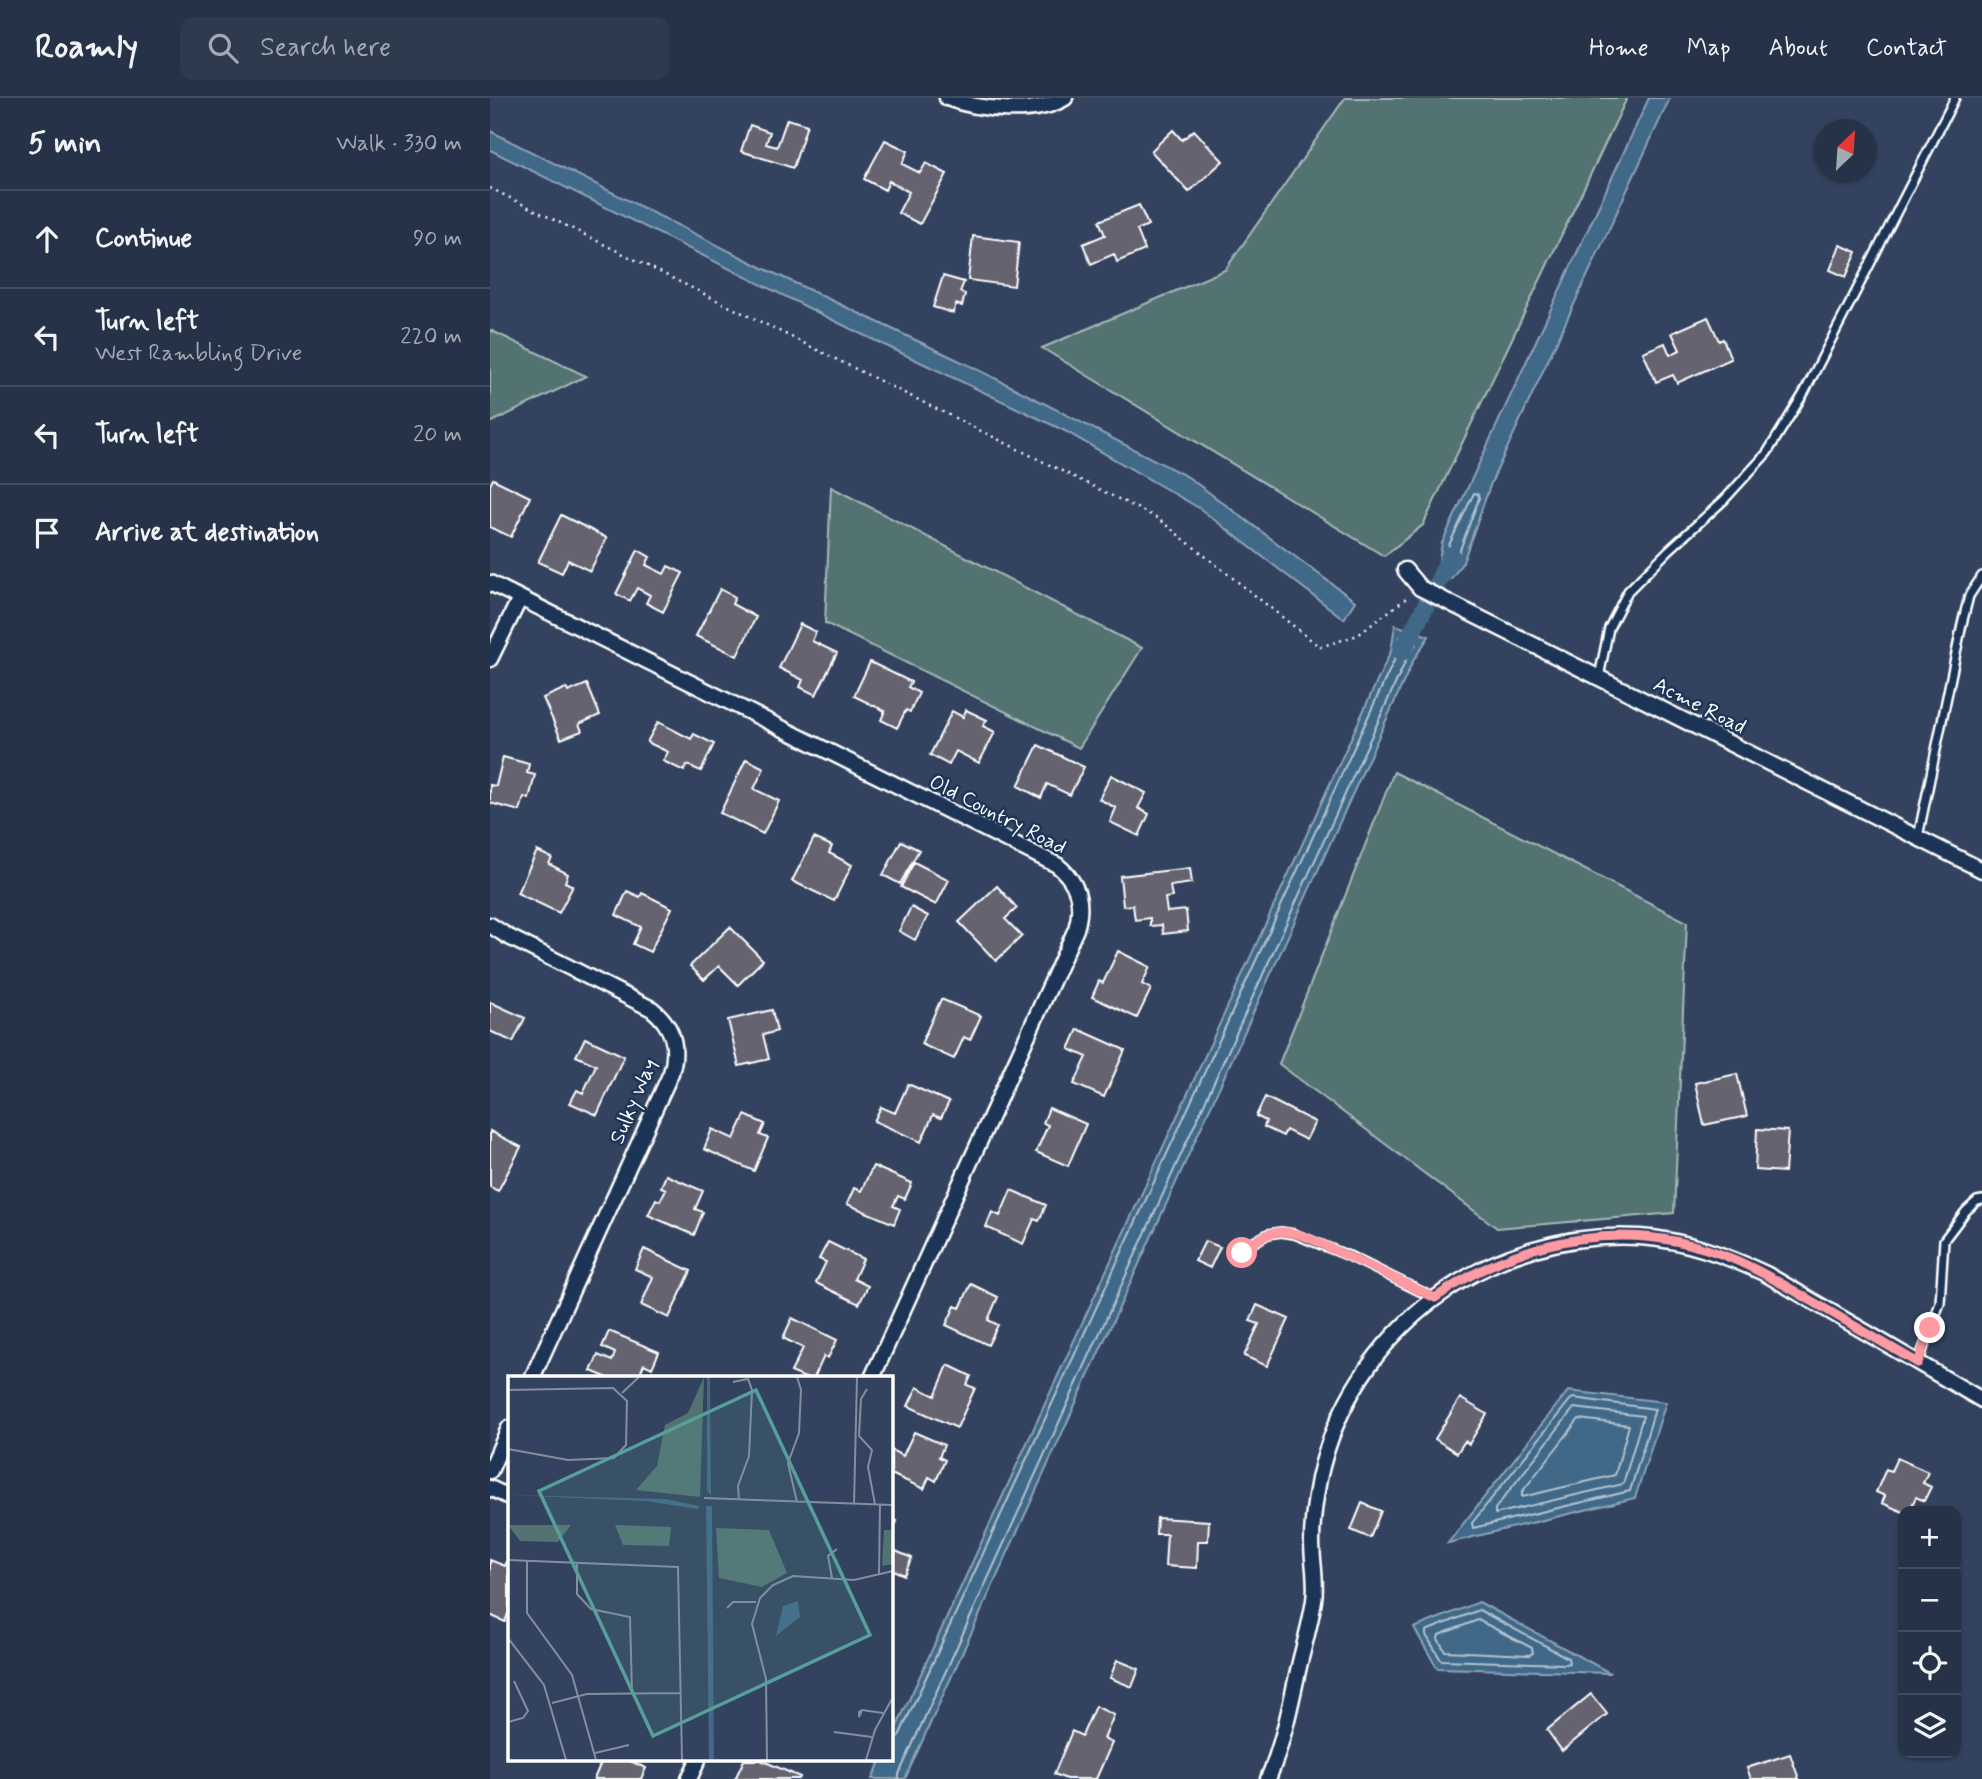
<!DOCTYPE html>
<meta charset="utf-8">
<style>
body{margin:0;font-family:Mynerve,sans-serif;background:#2e3a4e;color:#f1f3f6}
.controls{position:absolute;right:21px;bottom:21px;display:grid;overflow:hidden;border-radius:14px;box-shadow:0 2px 5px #0004}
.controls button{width:63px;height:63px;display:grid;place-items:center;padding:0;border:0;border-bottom:2px solid #424d60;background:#263247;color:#f1f3f6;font:35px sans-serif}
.compass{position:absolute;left:1324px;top:21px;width:63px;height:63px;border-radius:50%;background:#263247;box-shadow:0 2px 5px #0004;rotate:25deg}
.stop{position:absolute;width:21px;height:21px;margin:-16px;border:5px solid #ff9aa2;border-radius:50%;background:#fff}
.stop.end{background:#ff9aa2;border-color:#fff;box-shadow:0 2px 7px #0008}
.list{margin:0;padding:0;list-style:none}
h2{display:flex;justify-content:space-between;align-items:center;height:91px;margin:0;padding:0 28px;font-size:30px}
h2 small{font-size:23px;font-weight:400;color:#a4aab4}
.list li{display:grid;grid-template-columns:46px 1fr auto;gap:21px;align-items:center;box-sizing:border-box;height:98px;padding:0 28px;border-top:2px solid #424d60}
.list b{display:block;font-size:26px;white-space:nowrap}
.list p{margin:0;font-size:23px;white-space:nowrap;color:#a4aab4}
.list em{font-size:23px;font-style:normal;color:#a4aab4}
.icon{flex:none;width:38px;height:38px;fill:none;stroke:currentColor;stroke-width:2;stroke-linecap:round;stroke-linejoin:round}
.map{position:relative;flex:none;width:1492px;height:1681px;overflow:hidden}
header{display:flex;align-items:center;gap:42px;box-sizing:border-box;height:98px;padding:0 35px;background:#263247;border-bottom:2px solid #424d60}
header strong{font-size:33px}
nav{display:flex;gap:38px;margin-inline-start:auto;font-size:24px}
.search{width:490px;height:63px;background:#2e3a4e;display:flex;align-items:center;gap:18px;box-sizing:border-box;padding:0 24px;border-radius:14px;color:#a4aab4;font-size:26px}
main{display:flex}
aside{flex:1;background:#263247}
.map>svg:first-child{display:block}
.green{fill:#537372;stroke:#a9b9b8;stroke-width:2}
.water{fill:#416888;stroke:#8da4b8;stroke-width:2}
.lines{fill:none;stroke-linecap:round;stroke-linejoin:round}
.shore{stroke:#b3c3cf;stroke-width:2}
.canal{stroke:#416888;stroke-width:18}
.building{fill:#666471;stroke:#fff;stroke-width:2}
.lane-casing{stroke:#fff;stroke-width:12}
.street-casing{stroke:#fff;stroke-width:19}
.path{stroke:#fff;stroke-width:2.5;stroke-dasharray:2 5;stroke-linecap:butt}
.lane{stroke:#1d3557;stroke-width:7}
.street{stroke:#1d3557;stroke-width:14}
.route{stroke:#ff9aa2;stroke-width:9}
.labels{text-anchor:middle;stroke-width:5;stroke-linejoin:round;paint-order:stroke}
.street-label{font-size:21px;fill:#fff;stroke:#1d3557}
.inset-road{fill:none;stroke:#858e9f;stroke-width:2}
.view{fill:#579f9a;fill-opacity:0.15;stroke:#579f9a;stroke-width:3.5}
.inset-edge{fill:none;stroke:#fff;stroke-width:3.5}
</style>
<header>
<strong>Roamly</strong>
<div class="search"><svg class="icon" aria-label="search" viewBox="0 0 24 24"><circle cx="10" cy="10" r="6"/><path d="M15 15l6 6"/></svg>Search here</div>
<nav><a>Home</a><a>Map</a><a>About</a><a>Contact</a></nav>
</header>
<main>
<aside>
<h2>5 min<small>Walk · 330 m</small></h2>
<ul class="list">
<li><svg class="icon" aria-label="ahead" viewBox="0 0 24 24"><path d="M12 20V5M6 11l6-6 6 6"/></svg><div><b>Continue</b></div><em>90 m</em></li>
<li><svg class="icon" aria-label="left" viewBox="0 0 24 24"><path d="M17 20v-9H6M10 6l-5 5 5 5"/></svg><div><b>Turn left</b><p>West Rambling Drive</p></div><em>220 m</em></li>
<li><svg class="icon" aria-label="left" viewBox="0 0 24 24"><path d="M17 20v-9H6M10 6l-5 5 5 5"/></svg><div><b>Turn left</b></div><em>20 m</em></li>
<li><svg class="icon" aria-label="arrive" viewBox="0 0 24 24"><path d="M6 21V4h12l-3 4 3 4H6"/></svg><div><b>Arrive at destination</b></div></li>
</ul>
</aside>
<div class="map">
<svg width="1492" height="1681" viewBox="0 0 1492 1681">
<rect width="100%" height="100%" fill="#33435f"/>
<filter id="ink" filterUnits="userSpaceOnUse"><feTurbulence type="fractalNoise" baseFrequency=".0143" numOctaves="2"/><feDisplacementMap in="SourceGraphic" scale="14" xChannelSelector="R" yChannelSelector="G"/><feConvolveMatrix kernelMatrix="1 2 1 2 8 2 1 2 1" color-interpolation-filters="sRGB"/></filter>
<g filter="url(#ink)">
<path class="green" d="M855,0H1137L933,427L894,458L552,250L735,172Z
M0,232L96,278L0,325Z
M341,389L652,550L589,650L335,525Z
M904,674L1197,824L1184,1115L1007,1130L789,966Z"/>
<path class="water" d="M1159,0H1180L1001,385L973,464L961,481L947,474L952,445Z
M0,33L273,170L489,272L698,379L865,503L854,521L709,410L575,333L365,233L0,52Z
M905,527L939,538L923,563L415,1681H382L391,1662H401V1641L901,553Z
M1078,1293L1176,1304L1145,1400L958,1445Z
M989,1504L1120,1575L947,1570L924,1530Z"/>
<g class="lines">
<path class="shore" d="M984,395L988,396L989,400L967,460L962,467L958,468L956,465L959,447Z
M1083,1300L1165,1311L1140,1393L983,1430L982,1425L1080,1302Z
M1084,1310L1153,1318L1133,1386L1005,1416V1411Z
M1089,1321L1139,1327L1125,1377L1032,1399V1394Z
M989,1512L1078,1560L1079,1565L1076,1566L951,1562L936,1537V1533Z
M988,1522L1042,1550L1043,1555L1039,1557L955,1553L948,1541L949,1537Z
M401,1641L407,1640L410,1636L907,556L910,539L914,537L924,541L926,546L917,560L409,1676V1681"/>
<path class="canal" d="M948,484L961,457
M912,554L936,507"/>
</g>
<path class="building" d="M297,21L317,27L303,70L251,53L260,27L280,34L276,46L287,49Z
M683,32L692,42L704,32L733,63L699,94L661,53Z
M395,42L418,53L412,66L430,75L436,65L457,76L430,126L408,115L419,94L399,83L395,92L374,81Z
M649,107L658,127L647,132L655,152L627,164L624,156L601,166L593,146L615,137L609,123Z
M483,138L529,144L524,188L478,182Z
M1350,147L1367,154L1356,179L1340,172Z
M453,178L474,184L470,194L475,196L472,208L466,206L463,215L443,209Z
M1218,219L1229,243L1233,241L1241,261L1187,285L1183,277L1166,284L1153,254L1175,245L1180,257L1190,252L1182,235Z
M3,381L40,399L21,439L0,429V387Z
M71,417L117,440L100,473L78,462L72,475L48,464Z
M148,452L160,459L156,467L174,476L178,468L193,475L173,514L156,505L160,497L147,490L140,503L126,496Z
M230,491L245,499L242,506L266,519L247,558L206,538Z
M310,526L326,534L322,543L347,555L326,597L310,589L313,582L289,570Z
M380,564L421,584L418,589L429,595L420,614L416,612L407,630L391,622L395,613L364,598Z
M97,586L110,617L89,626L92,633L71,641L53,600L76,590L78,594Z
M476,612L497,622L493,628L505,634L489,665L466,653L459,667L440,657L462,613L473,619Z
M168,624L201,641L204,636L224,646L211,673L197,667L194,673L173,663L178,654L157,644Z
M548,647L594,669L580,697L557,686L551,700L528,688Z
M13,659L39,666L37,675L45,677L39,701L34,699L30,713L0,705V687L6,688Z
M256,661L274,670L264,691L289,703L273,736L230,715Z
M621,677L656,695L648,710L659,716L649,738L620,724L626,710L609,701Z
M324,740L342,748L339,755L362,767L344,803L302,783Z
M411,743L429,752L410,786L393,777Z
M47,753L62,760L59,766L78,776L75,784L83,788L69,815L27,795Z
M424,764L459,782L446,807L411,789Z
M700,770L702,785L680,788L682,799L675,800L677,814L696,812L698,833L673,836L672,827L660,828V820L645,822L643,807L633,808L630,778Z
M507,788L527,810L515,821L532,838L506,863L469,824Z
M137,793L150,799L152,795L182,810L160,854L143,846L151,829L126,817Z
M421,809L438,818L425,842L409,833Z
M240,829L273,862L248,887L229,868L214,882L200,868Z
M628,853L660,869L652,886L661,891L647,920L602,899L609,883L613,885Z
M451,901L491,918L480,942L474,939L464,961L431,946Z
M0,904L35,920L23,944L0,933Z
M282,912L287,933L273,937L279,961L249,968L238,922Z
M588,931L635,952L614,999L584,986L597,959L579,951Z
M95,940L134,958L107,1017L80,1005L87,992L93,995L106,967L86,958Z
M1247,976L1257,1018L1214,1027L1205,985Z
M418,986L459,1004L451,1020L443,1017L431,1044L384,1023L391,1009L405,1015Z
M775,999L825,1024L816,1042L796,1032L793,1038L774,1029L776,1023L766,1018Z
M559,1010L596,1026L578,1068L546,1054L558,1027L553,1025Z
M255,1017L275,1026L270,1037L278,1040L264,1073L214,1051L222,1031L244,1041Z
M1267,1031L1298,1033L1295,1074L1265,1072Z
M0,1033L31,1049L8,1093L0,1089Z
M383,1068L422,1085L415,1101L408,1098L403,1108L410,1111L404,1126L357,1106L364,1090L371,1093Z
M176,1077L213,1093L205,1111L213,1114L204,1137L158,1117L166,1101L170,1103L176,1091L171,1089Z
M521,1092L556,1107L549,1123L544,1121L533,1146L496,1129L502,1114L510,1118Z
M715,1143L730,1149L720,1170L705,1163Z
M338,1144L373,1161L364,1181L378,1188L369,1206L326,1185L336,1164L329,1161Z
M154,1151L201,1173L179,1220L151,1207L163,1179L145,1171Z
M481,1186L508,1199L498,1222L508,1227L498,1247L456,1227L465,1208L470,1210Z
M767,1207L799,1221L777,1268L754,1258L769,1226L760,1223Z
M302,1220L347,1242L338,1260L334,1258L324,1280H315L301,1274L313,1250L293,1240Z
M119,1233L169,1254L162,1270L154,1266L148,1280H118L101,1273L108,1257L122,1263L125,1255L112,1249Z
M458,1267L481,1278L477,1287L485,1290L467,1330L418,1308L427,1289L445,1298Z
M970,1300L997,1316L979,1346L975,1343L967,1355L945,1341Z
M424,1334L454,1347L449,1359L455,1362L446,1383L439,1379L434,1391L401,1376V1352L413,1358Z
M1407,1360L1438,1374L1433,1385L1441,1389L1434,1403L1426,1399L1419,1413L1413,1414L1392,1405L1395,1398L1386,1394L1396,1371L1401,1373Z
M872,1405L891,1413L880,1440L861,1432Z
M401,1420L407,1423L401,1438Z
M667,1420L719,1423L718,1443H708L707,1470L675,1468L677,1436H666Z
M401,1451L422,1460L414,1477L401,1471Z
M19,1458V1513L15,1524L0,1517V1462L15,1468Z
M627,1562L649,1571L642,1589L620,1580Z
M1101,1596L1117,1616L1072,1653L1057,1632Z
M605,1608L624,1617L614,1641L622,1645L606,1681H576L564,1676L582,1633L592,1638Z
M1300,1656L1309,1681H1261L1257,1670Z
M112,1662H138L156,1670L151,1681H104Z
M254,1662H271L310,1679L309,1681H245Z"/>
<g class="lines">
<g class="lane-casing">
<path id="lane" d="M1109,579L1119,530L1138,493L1179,452L1234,402L1277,355L1314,295L1465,0
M1428,739L1472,526L1479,498L1492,478
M752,1155L764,1144L778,1136L791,1134L804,1136L859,1158L944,1200
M1428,1265L1450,1205L1454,1142L1476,1113L1487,1103L1492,1102"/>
</g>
<g class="street-casing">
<path id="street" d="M457,0C489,12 545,18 575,0
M915,472L930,490L1492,772
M0,485L567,767C588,784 594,805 586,831L382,1280
M0,561L30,500
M0,827L17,838L162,911C183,928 189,949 181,975L42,1280
M0,1373L19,1330
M0,1390L19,1399
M199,1681L208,1662
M778,1681C794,1643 801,1604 810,1564C815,1544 821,1523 824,1502C827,1484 822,1463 822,1444C822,1423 825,1402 829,1381C861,1232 998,1130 1150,1139C1195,1142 1235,1157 1276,1176L1492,1302"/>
</g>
<path class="path" d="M0,90L667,420L830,549L868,537L919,498"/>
<use href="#lane" class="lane"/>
<use href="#street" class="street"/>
</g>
</g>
<g class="lines" filter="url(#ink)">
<path class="route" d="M752,1155C763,1145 774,1135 789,1134C809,1133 829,1145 846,1153C880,1168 912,1184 945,1200C1032,1138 1143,1118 1243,1161C1272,1173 1299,1190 1327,1206C1361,1226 1394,1245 1428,1265L1440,1230"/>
</g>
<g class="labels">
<g class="street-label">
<text transform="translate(1210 607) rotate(27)" y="7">Acme Road</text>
<text transform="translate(508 716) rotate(27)" y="7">Old Country Road</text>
<text transform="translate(143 1003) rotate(-67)" y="7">Sulky Way</text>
</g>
</g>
<g transform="translate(18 1278)">
<rect width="385" height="385" fill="#33435f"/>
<path d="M196,1L192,121L128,114L149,90L157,49L180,37ZM0,149H63L50,166L12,165ZM107,149L163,151L161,170L115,169ZM208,152L261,154L279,197L254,211L211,202ZM376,154H385V188L374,190Z" fill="#537372"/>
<path d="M199,1H202L203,120L199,115ZM0,119L158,123L191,130L190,133L137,125ZM198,130H204L206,384H201ZM290,225L292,241L268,260L275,230Z" fill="#416888"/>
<path class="inset-road" d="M289,1L293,14L291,57L280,87L289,126M225,6L240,3L244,14L241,80L230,110L231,124M359,13L353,23L351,60L364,74L360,91L367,128M0,14L105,12L119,25L118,69L106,82L60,84L0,73M114,17L131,1M196,122L385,129M346,128L349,1M0,184L170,191L174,384M19,185V237L64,299L88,384M69,186V218L83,233L122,241L124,317M371,199L372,128M324,202L320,180L329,173M219,232L225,226H248M0,262L36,309L58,384M44,327L79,318L173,317M354,334L351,341V336L354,334L375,337M0,346L15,342L20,335L6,305M326,356L364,361M87,377L121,369M259,384L258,303L244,248L252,222L265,209L285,200L346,204L385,195M358,384L367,354L385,321"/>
<path class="view" d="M248,14L362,259L145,360L31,115Z"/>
<rect width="385" height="385" class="inset-edge"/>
</g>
</svg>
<div class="controls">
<button>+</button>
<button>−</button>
<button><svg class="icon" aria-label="locate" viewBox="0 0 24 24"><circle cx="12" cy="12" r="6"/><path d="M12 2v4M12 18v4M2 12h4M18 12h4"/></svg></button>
<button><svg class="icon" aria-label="layers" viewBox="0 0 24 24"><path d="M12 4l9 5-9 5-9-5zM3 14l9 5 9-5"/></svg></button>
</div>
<svg class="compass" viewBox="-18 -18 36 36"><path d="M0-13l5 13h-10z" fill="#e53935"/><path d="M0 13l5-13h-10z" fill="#a4aab4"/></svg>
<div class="stop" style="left:752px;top:1155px"></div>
<div class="stop end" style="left:1440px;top:1230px"></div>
</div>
</main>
